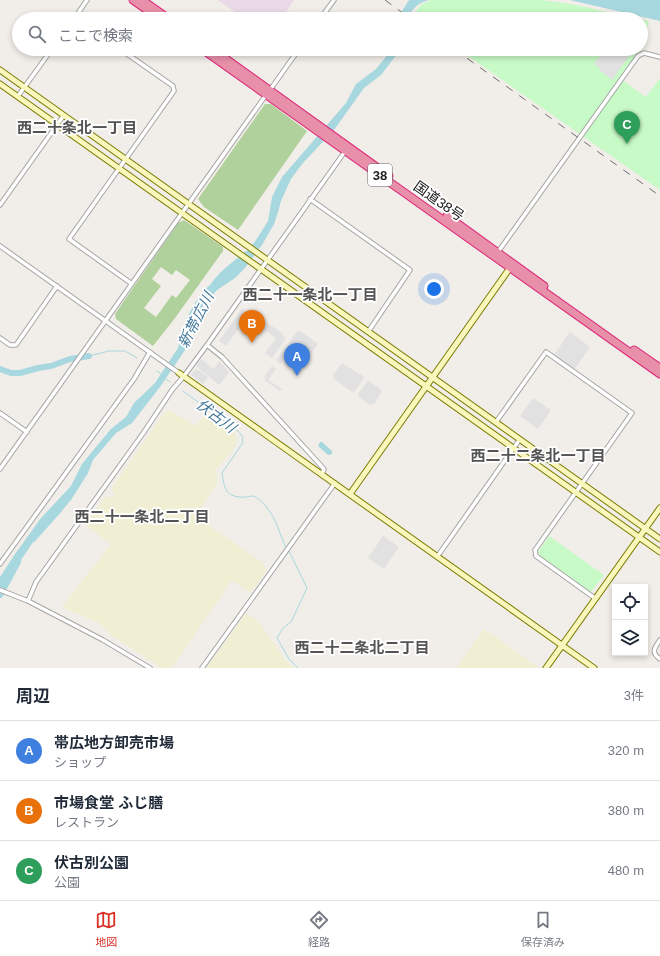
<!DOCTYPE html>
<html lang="ja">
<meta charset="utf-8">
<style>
body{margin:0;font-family:Arial,"Noto Sans JP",sans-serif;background:#f6f6f7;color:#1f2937}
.controls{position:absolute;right:12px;bottom:12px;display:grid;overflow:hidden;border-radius:0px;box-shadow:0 2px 6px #0003}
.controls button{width:36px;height:36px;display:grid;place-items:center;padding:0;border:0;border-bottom:1px solid #e0e1e3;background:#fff;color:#1f2937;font:20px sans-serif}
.you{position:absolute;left:434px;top:289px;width:14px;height:14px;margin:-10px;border:3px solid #fff;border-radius:50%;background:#1a73e8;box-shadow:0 0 0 6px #1a73e833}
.badge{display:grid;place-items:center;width:26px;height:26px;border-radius:50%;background:#d93025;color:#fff;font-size:13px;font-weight:700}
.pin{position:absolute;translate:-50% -33px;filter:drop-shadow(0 1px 2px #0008)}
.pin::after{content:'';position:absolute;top:21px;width:14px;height:12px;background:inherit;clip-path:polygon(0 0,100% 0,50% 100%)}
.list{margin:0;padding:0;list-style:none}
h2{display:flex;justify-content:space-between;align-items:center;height:52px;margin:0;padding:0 16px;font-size:17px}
h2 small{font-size:13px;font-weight:400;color:#747a83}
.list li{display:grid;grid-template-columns:26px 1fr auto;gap:12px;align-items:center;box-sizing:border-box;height:60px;padding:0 16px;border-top:1px solid #e0e1e3}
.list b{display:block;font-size:15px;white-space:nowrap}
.list p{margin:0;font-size:13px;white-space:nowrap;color:#747a83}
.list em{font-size:13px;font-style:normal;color:#747a83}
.icon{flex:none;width:22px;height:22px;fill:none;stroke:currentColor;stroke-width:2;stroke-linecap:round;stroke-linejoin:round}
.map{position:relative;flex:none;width:660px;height:668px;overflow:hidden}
.search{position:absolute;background:#fff;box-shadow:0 2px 6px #0003;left:12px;right:12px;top:12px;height:44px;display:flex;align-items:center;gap:10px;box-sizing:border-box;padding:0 14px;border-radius:22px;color:#747a83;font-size:15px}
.sheet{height:232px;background:#fff}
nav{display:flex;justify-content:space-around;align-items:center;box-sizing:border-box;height:56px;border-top:1px solid #e0e1e3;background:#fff;font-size:11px;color:#747a83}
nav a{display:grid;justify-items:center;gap:2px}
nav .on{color:#d93025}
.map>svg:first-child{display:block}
.industrial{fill:#eadae9}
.farmland{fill:#f0efd3}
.forest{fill:#b1d19c;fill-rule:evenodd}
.park{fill:#c7fac6}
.parking{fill:#e1e1e1}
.water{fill:#a8d8df}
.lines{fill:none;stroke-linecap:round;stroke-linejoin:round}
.stream{stroke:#a8d8df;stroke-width:1}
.river{stroke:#a8d8df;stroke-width:6}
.street-casing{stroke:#a5a5a5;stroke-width:5.5}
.secondary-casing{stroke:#7c7c04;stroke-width:7}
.highway-casing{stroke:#dd2778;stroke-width:9}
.street{stroke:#fff;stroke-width:3.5}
.secondary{stroke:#faf7bd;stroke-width:5}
.highway{stroke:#e890a9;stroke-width:7}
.rail{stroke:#6f6f6f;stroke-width:1;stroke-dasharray:8 8;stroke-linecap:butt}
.labels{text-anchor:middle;stroke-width:3.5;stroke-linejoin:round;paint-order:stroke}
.shield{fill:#fff;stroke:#646464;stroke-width:1}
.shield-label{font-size:13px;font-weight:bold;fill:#212121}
.street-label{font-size:14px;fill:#212121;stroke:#fff}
.neighbourhood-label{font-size:15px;font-weight:bold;fill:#545454;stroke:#fff}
.water-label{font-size:15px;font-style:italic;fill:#42789b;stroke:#fff}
</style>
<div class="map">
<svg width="660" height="668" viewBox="0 0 660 668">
<rect width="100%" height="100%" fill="#f1ede8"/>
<path class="industrial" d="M218,0H294L281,19H245Z"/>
<path class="farmland" d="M169,410L196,426L206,413L235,434L237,440L235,447L216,470L218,483L195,516L263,563L267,571L250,593L232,580L172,668H162L111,635L99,623L62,607L111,544L85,525L106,496L112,498L115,495L111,489L165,412Z
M246,613L259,622L286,661L294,668H206Z
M484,629L539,668H456Z"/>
<path class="forest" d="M265,104H271L307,131L238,230L204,207L198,199Z
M184,220L223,247V251L175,318L153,346L116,319L115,314L178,223ZM161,267L172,275L176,270L190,280L176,298L172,295L156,317L144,308L161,286L152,279Z"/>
<path class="park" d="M431,0H541L571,4L639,19H415L412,16L422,4Z
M641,19L649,21L641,46Z
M458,49H640L638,56L621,79L646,97L660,78V190Z
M549,536L604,575L591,592L540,556L538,552Z"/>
<path class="parking" d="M605,49H624L628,52L627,55L629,56L612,80L599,70L600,68L594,64Z
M242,309L246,312L248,311L251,313L252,312L283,334L282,335L286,338L272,358L265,353L276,338L247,317L226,346L219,341Z
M297,331L299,332L300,331L318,344L306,360L288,347L289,346L288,345Z
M570,332L590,347L574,370L554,355Z
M282,352L288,353L280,364L276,361Z
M201,359L214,369L219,361L229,372L219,385L196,366Z
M342,363L363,376L364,378L354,392L353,391L352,392L334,379L335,378L332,376Z
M272,366L276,369L268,380L282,389L280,391L264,380L266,378L264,377Z
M195,369L200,371L208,377L203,384L191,375Z
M368,381L381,389L380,390L382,392L373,405L371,403L370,405L359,397L358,394Z
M533,398L551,410L538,429L520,416Z
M383,536L399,547L384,569L368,558Z"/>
<path class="water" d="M409,0H429C417,3 413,8 407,19H397Z
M570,0H660V21Z
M392,49H401L381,75L364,88L334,130L302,164L291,179L281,201L278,212L274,224L262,245L245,268L235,278L217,290L202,307L193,323L185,350L160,387L132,423L116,433L93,460L88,473L71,500L61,512L46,523L21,560L8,577L0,598V577L15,554L41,518L71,486L82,464L95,448L111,429L126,417L134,403L155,383L178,348L186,319L195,303L205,289L237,265L256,240L268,221L272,197L282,177L346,103L356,84L376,69Z
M320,442H322L332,451V454L328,455L318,446Z"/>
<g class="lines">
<path class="stream" d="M89,356L109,351H125L137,358
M157,371L161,374
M166,379L170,382
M183,391L238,431C242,435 244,438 242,444L222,473C224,486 225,496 240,497C244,498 249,496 253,496C257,497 265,504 267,508C276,518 280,535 286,548
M289,551L307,588L291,622L283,628L277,638L289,659L298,668"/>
<path class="river" d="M211,289C220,274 234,265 247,254
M0,369L11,373H20L38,368L51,366L70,359L89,356
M33,539L59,510
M0,595L18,562"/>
<g class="street-casing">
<path id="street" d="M74,19L87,0
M320,19L334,0
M120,49L173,86L174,91L69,239L132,284
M270,90L299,49
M18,96L52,49
M310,199L410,270L368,332
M0,205L64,115
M0,246L179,373
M498,252L638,56L644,53L660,57
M0,338L10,345H16L57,286
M207,345L222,357L324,469L322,474
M0,413L27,432
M496,422L546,352L632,413L535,550L536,556L596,599
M0,469L266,95
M437,557L520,439
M0,564L134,379L150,352
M0,590L28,601L103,640L150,668
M28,601L36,582L144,432L172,390L184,376L207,345L346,150
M660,640C654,648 651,653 660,659
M202,668L335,483"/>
</g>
<g class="secondary-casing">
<path id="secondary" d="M0,70L660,539
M0,84L660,552
M179,373L594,668
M350,494L512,265
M546,668L660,508"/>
</g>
<g class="highway-casing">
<path id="highway" d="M133,0L160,19
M142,0L169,19
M202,49L660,374
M212,49L389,176
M447,216L544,286
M634,350L660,368"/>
</g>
<use href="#street" class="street"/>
<use href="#secondary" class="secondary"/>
<use href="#highway" class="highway"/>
<path class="rail" d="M385,0L411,19
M454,49L660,196"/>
</g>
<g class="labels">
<rect class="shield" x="368" y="164" width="24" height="22" rx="3"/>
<g class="shield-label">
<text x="380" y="180">38</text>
</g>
<g class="street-label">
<text transform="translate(439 201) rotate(35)" y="5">国道38号</text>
</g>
<g class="neighbourhood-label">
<text x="77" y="133">西二十条北一丁目</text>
<text x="310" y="300">西二十一条北一丁目</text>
<text x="538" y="461">西二十二条北一丁目</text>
<text x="142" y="522">西二十一条北二丁目</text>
<text x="362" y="653">西二十二条北二丁目</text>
</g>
<g class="water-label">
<text transform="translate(196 320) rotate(-63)" y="5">新帯広川</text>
<text transform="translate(216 416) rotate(37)" y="5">伏古川</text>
</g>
</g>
</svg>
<div class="controls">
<button><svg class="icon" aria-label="locate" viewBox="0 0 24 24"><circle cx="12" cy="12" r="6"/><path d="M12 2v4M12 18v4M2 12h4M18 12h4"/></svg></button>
<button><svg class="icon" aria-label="layers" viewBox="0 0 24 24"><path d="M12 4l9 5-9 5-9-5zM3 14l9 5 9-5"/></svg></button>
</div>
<div class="you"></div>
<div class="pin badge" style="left:297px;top:376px;background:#3f7fe0">A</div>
<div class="pin badge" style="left:252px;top:343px;background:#e8710a">B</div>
<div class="pin badge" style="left:627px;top:144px;background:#2e9e5b">C</div>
<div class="search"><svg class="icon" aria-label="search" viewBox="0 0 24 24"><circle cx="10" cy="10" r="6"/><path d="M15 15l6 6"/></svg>ここで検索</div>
</div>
<section class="sheet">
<h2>周辺<small>3件</small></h2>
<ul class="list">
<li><span class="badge" style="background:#3f7fe0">A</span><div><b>帯広地方卸売市場</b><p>ショップ</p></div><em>320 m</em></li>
<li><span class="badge" style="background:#e8710a">B</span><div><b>市場食堂 ふじ膳</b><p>レストラン</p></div><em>380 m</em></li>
<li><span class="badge" style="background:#2e9e5b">C</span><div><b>伏古別公園</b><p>公園</p></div><em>480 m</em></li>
</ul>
</section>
<nav>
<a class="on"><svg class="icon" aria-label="map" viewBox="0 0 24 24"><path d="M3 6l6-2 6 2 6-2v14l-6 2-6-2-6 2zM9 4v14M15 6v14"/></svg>地図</a>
<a><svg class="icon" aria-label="directions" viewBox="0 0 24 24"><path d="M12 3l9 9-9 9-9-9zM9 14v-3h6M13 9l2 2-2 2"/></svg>経路</a>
<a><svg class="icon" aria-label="saved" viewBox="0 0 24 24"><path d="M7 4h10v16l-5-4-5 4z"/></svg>保存済み</a>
</nav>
